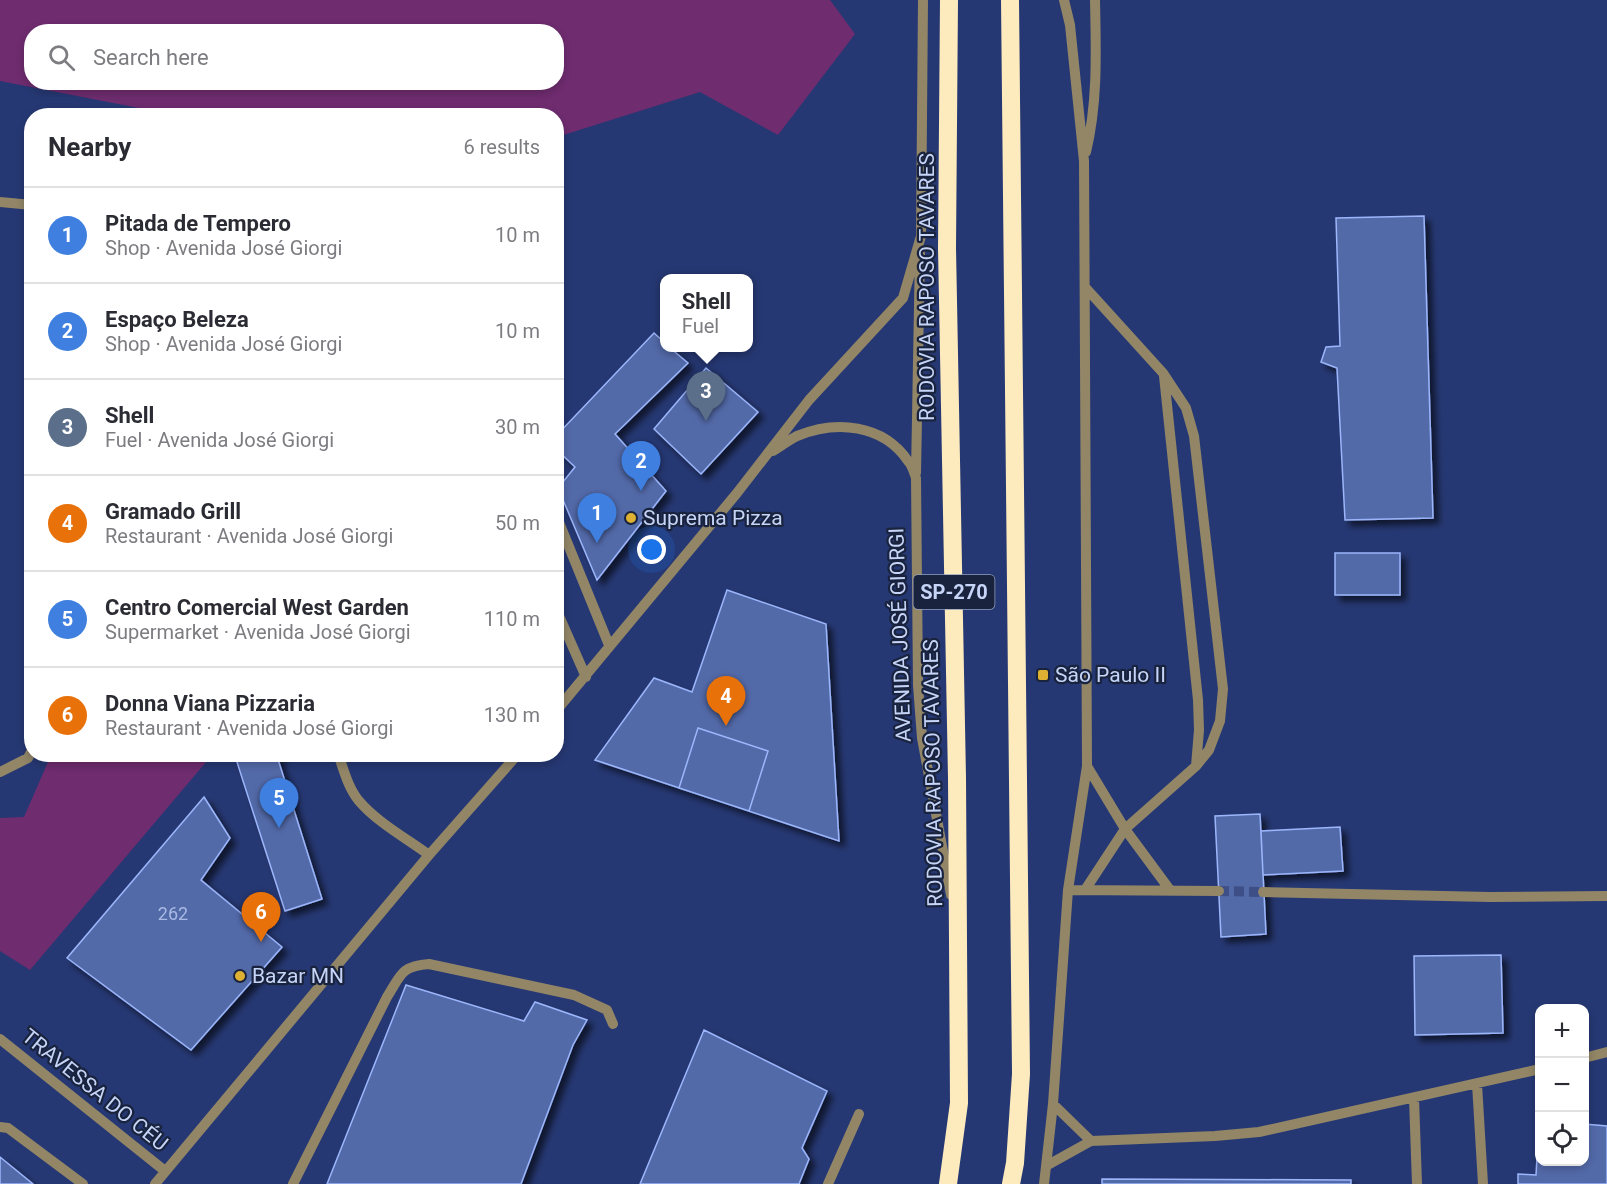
<!DOCTYPE html>
<meta charset="utf-8">
<style>
body{margin:0;font-family:Roboto,sans-serif;background:#f2f2f3;color:#2b2b33}
.controls{position:absolute;right:18px;bottom:18px;display:grid;overflow:hidden;border-radius:12px;box-shadow:0 3px 9px #0003}
.controls button{width:54px;height:54px;display:grid;place-items:center;padding:0;border:0;border-bottom:2px solid #e1e1e2;background:#fff;color:#2b2b33;font:30px sans-serif}
.you{position:absolute;left:652px;top:550px;width:21px;height:21px;margin:-15px;border:4px solid #fff;border-radius:50%;background:#1a73e8;box-shadow:0 0 0 9px #1a73e833}
.badge{display:grid;place-items:center;width:39px;height:39px;border-radius:50%;background:#7c6733;color:#fff;font-size:20px;font-weight:700}
.pin{position:absolute;translate:-50% -50px;filter:drop-shadow(0 2px 3px #0008)}
.pin::after{content:'';position:absolute;top:32px;width:21px;height:18px;background:inherit;clip-path:polygon(0 0,100% 0,50% 100%)}
.popup{position:absolute;left:660px;top:274px;width:93px;height:78px;box-sizing:border-box;display:grid;place-content:center;border-radius:12px;background:#fff;filter:drop-shadow(0 2px 4px #0005);font-size:20px;white-space:nowrap;color:#7c7c81}
.popup b{font-size:22px;color:#2b2b33}
.popup::after{content:'';position:absolute;left:50%;top:100%;margin-left:-12px;border:12px solid transparent;border-top-color:#fff}
.list{margin:0;padding:0;list-style:none}
h2{display:flex;justify-content:space-between;align-items:center;height:78px;margin:0;padding:0 24px;font-size:26px}
h2 small{font-size:20px;font-weight:400;color:#7c7c81}
.list li{display:grid;grid-template-columns:39px 1fr auto;gap:18px;align-items:center;box-sizing:border-box;height:96px;padding:0 24px;border-top:2px solid #e1e1e2}
.list b{display:block;font-size:22px;white-space:nowrap}
.list p{margin:0;font-size:20px;white-space:nowrap;color:#7c7c81}
.list em{font-size:20px;font-style:normal;color:#7c7c81}
.icon{flex:none;width:33px;height:33px;fill:none;stroke:currentColor;stroke-width:2;stroke-linecap:round;stroke-linejoin:round}
.map{position:relative;flex:none;width:1607px;height:1184px;overflow:hidden}
.search{position:absolute;background:#fff;box-shadow:0 3px 9px #0003;left:24px;top:24px;width:540px;height:66px;display:flex;align-items:center;gap:15px;box-sizing:border-box;padding:0 21px;border-radius:24px;color:#7c7c81;font-size:22px}
.panel{position:absolute;background:#fff;box-shadow:0 3px 9px #0003;left:24px;top:108px;width:540px;height:654px;border-radius:24px}
.map>svg:first-child{display:block}
.green{fill:#6f2c6f;fill-rule:evenodd}
.building{fill:#536aa9;stroke:#9cb6fb;stroke-width:1.5;filter:url(#shadow)}
.lines{fill:none;stroke-linecap:round;stroke-linejoin:round}
.minor-tunnel{stroke:#3e4f87;stroke-width:10;stroke-dasharray:10 5;stroke-linecap:butt}
.minor{stroke:#928667;stroke-width:10}
.highway{stroke:#fdeabd;stroke-width:18}
.poi-dot{fill:#deb133;stroke:#19233d;stroke-width:2}
.labels{text-anchor:middle;stroke-width:4.5;stroke-linejoin:round;paint-order:stroke}
.number-label{font-size:18px;fill:#a8bae4}
.shield{fill:#19233d;stroke:#919fbf;stroke-width:1.5}
.shield-label{font-size:20px;font-weight:bold;fill:#c5d4f7}
.street-label{font-size:21px;fill:#c5d4f7;stroke:#19233d}
.poi-label{font-size:21px;fill:#c5d4f7;stroke:#19233d;text-anchor:start}
</style>
<div class="map">
<svg width="1607" height="1184" viewBox="0 0 1607 1184">
<defs>
<filter id="shadow"><feDropShadow dx="5.5" dy="5.5" stdDeviation="3" flood-color="#0009"/></filter>
</defs>
<rect width="100%" height="100%" fill="#263873"/>
<path class="green" d="M0,0H830L855,34L778,135L700,92L557,137L556,116L175,115L0,81ZM32,32H556V82H32Z
M51,755H212L30,970L0,951V818L24,817Z"/>
<path class="building" d="M1424,216L1433,518L1345,520L1337,368L1321,362L1326,347L1340,346L1336,218Z
M654,333L664,342V348H670L688,363L615,434L666,491L597,580L558,488L575,467L556,449V436Z
M706,368L758,412L701,474L654,429Z
M1335,553H1400V595H1335Z
M727,590L826,624L839,841L595,760L654,678L692,692Z
M698,728L768,751L749,811L679,788Z
M239,754H282L277,756L322,899L285,911L235,756Z
M204,797L230,838L201,880L282,947L191,1050L67,958Z
M1260,814L1266,934L1221,937L1215,816Z
M1340,827L1343,871L1263,875L1261,831Z
M1501,955L1503,1033L1415,1035L1414,956Z
M406,985L524,1021L535,1002L587,1020L573,1045L521,1184H327Z
M704,1030L827,1091L802,1148L809,1159L799,1184H640Z
M1539,1122L1540,1162H1584V1124L1607,1126V1184H1518V1174L1536,1175Z
M0,1157L33,1184H0Z
M1102,1179L1351,1180V1184H1102Z"/>
<g class="lines">
<path class="minor-tunnel" d="M1219,891L1263,892"/>
<path class="minor" d="M1086,152C1098,102 1096,51 1095,0
M0,202L32,205
M1085,287L1163,373L1186,408L1194,436L1223,689L1220,721L1209,750L1196,766L1125,829L1085,890
M1164,376L1198,700L1199,730L1196,766
M773,451C781,446 789,440 797,436C836,420 883,424 908,461C912,465 914,472 916,478L918,685L922,738L951,895
M916,473L920,251
M556,515L609,645
M556,609L586,677
M556,711L737,493L809,400L903,298L921,236L923,0
M338,754C344,770 348,788 359,801C378,823 406,838 429,855
M1087,766L1125,829L1170,890
M0,772L28,758L32,750
M1068,890L1219,891
M1263,892L1490,897L1607,896
M0,1039L165,1171
M1584,1058L1607,1052
M1477,1084L1483,1184
M1414,1098L1417,1184
M1053,1104L1091,1141
M0,1127L8,1128L83,1184
M1046,1166L1091,1141L1215,1136L1259,1132L1540,1069
M155,1184L429,855L518,754
M293,1184L387,997C401,975 401,966 429,964L574,995L607,1010L613,1024
M828,1184L859,1114
M1044,1184L1053,1104L1068,890L1087,766L1084,161L1070,25L1064,0"/>
<path class="highway" d="M1010,0L1021,1074L1015,1163L1011,1184
M948,1184L959,1103L957,778L947,248L949,0"/>
</g>
<g class="poi-dot">
<circle cx="631" cy="518" r="6"/>
<rect x="1037" y="669" width="12" height="12" rx="3"/>
<circle cx="240" cy="976" r="6"/>
</g>
<g class="labels">
<g class="number-label">
<text x="173" y="920">262</text>
</g>
<rect class="shield" x="913.5" y="575" width="81" height="34" rx="4.5"/>
<g class="shield-label">
<text x="954" y="599">SP-270</text>
</g>
<g class="street-label">
<text transform="translate(927 287) rotate(-90)" y="7">RODOVIA RAPOSO TAVARES</text>
<text transform="translate(900 635) rotate(-92)" y="7">AVENIDA JOSÉ GIORGI</text>
<text transform="translate(933 773) rotate(-91)" y="7">RODOVIA RAPOSO TAVARES</text>
<text transform="translate(95 1090) rotate(39)" y="7">TRAVESSA DO CÉU</text>
</g>
<g class="poi-label">
<text x="643" y="525">Suprema Pizza</text>
<text x="1055" y="682">São Paulo II</text>
<text x="252" y="983">Bazar MN</text>
</g>
</g>
</svg>
<div class="controls">
<button>+</button>
<button>−</button>
<button><svg class="icon" aria-label="locate" viewBox="0 0 24 24"><circle cx="12" cy="12" r="6"/><path d="M12 2v4M12 18v4M2 12h4M18 12h4"/></svg></button>
</div>
<div class="you"></div>
<div class="pin badge" style="left:597px;top:543px;background:#3f7fe0">1</div>
<div class="pin badge" style="left:641px;top:491px;background:#3f7fe0">2</div>
<div class="pin badge" style="left:706px;top:421px;background:#5c6f8a">3</div>
<div class="popup"><b>Shell</b>Fuel</div>
<div class="pin badge" style="left:726px;top:726px;background:#e8710a">4</div>
<div class="pin badge" style="left:279px;top:828px;background:#3f7fe0">5</div>
<div class="pin badge" style="left:261px;top:942px;background:#e8710a">6</div>
<div class="search"><svg class="icon" aria-label="search" viewBox="0 0 24 24"><circle cx="10" cy="10" r="6"/><path d="M15 15l6 6"/></svg>Search here</div>
<section class="panel">
<h2>Nearby<small>6 results</small></h2>
<ul class="list">
<li><span class="badge" style="background:#3f7fe0">1</span><div><b>Pitada de Tempero</b><p>Shop · Avenida José Giorgi</p></div><em>10 m</em></li>
<li><span class="badge" style="background:#3f7fe0">2</span><div><b>Espaço Beleza</b><p>Shop · Avenida José Giorgi</p></div><em>10 m</em></li>
<li><span class="badge" style="background:#5c6f8a">3</span><div><b>Shell</b><p>Fuel · Avenida José Giorgi</p></div><em>30 m</em></li>
<li><span class="badge" style="background:#e8710a">4</span><div><b>Gramado Grill</b><p>Restaurant · Avenida José Giorgi</p></div><em>50 m</em></li>
<li><span class="badge" style="background:#3f7fe0">5</span><div><b>Centro Comercial West Garden</b><p>Supermarket · Avenida José Giorgi</p></div><em>110 m</em></li>
<li><span class="badge" style="background:#e8710a">6</span><div><b>Donna Viana Pizzaria</b><p>Restaurant · Avenida José Giorgi</p></div><em>130 m</em></li>
</ul>
</section>
</div>
